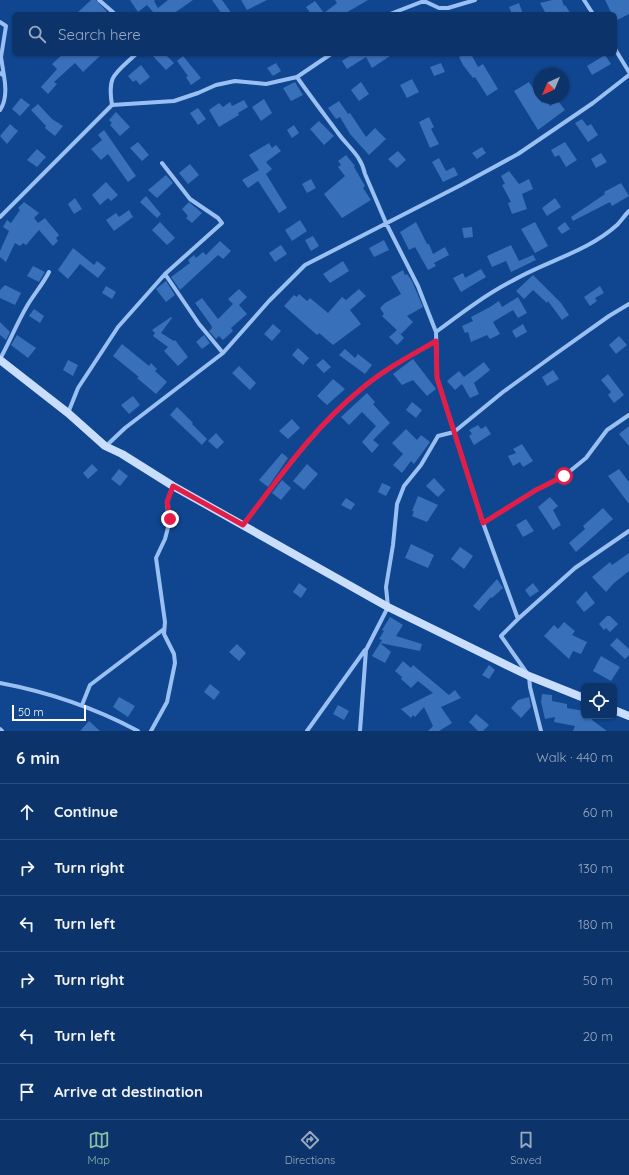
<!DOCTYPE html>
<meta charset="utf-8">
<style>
body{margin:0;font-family:Quicksand,sans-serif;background:#1a3f73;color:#f1f3f6}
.controls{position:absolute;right:12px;bottom:12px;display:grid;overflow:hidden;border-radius:6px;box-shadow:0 1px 3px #0004}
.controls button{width:36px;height:36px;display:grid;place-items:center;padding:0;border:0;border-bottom:1px solid #2c4f7e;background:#0c346b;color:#f1f3f6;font:20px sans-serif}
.compass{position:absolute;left:533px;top:68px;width:36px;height:36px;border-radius:50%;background:#0c346b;box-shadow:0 1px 3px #0004;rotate:224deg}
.scale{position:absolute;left:12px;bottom:10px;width:74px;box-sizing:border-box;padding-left:4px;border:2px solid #fff;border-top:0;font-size:11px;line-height:14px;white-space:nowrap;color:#fff;-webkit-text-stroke:3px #10468f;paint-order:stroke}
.stop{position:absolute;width:12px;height:12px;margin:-9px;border:3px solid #e11d48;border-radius:50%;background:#fff}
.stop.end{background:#e11d48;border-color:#fff;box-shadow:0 1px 4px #0008}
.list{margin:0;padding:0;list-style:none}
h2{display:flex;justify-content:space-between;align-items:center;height:52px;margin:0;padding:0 16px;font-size:17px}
h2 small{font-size:13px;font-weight:400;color:#9aaac1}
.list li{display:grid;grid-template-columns:26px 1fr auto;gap:12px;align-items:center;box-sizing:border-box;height:56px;padding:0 16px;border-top:1px solid #2c4f7e}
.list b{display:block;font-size:15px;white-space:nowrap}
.list em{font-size:13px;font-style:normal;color:#9aaac1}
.icon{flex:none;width:22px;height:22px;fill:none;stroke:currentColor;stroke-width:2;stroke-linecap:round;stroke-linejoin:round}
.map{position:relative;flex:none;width:629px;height:731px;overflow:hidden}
.search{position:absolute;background:#0c346b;box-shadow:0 1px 3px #0004;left:12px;right:12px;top:12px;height:44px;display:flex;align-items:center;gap:10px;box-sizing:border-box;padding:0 14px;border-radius:6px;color:#9aaac1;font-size:15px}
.sheet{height:388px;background:#0c346b}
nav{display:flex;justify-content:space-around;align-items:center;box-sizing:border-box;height:56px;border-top:1px solid #2c4f7e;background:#0c346b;font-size:11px;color:#9aaac1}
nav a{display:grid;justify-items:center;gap:2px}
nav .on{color:#8abfa5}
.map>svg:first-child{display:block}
.building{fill:#3870b9}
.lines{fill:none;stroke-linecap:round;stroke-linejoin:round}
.street{stroke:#9ac0f3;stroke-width:4}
.secondary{stroke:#c9defd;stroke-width:8}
.route{stroke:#e11d48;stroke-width:5}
</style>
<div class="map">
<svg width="629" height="731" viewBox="0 0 629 731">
<rect width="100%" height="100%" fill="#10468f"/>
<path class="building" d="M91,0H96L109,14H76Z
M130,0H155L154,1L158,8L168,0H193L173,14H151L153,12L147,5L138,12Z
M212,0H222L232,14H222Z
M241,0H267L247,10Z
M335,0H368L344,14H311L306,7L315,1L324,13L337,3Z
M552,0H562L564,6L565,5L571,14H544L545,12L540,3Z
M605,0H629V14L615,21V14H612Z
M519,3L523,14H512L509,7Z
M63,54H102L83,72L75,63L54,82L57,84L48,94L41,87L57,69L52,64Z
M151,54H165L174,63L166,70Z
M353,54H393L372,68L366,57L347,69L342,61Z
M465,54H471L478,67L483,64L498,89L487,96L475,77L473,78L463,65L459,57Z
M605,55L611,64L592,75L587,66Z
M183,56L201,78L191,85L186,77L188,76L177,61Z
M276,63L281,71L273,76L267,68Z
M441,63L445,72L434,76L430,67Z
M141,65L150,77L140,85L136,80L133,82L128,76Z
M412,79L419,92L407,98L400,85Z
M295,82L303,95L291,101L283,88Z
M361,82L369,94L359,101L351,90Z
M529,82L542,103L546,100L550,106L558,101L565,110L538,130L514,91Z
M21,98L30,105L20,116L12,109Z
M264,99L272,113L261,121L252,107Z
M244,100L248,107L238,113L239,115L219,127L209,110L219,103L223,107L230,102L232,106Z
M339,101L348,114L350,113L366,137L375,128L386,139L369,155L350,134L340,117L336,119L328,108Z
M38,104L52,119L63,126L55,136L45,128L46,126L31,110Z
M198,108L206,119L198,125L190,113Z
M116,112L130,127L120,136L110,125L112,123L109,120Z
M429,117L434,127L431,129L439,144L430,148L419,122Z
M582,119L587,126L591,124L598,135L588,142L575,123Z
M319,121L334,136L324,145L310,129Z
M10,124L18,131L7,144L0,136Z
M294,125L299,133L292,138L287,130Z
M104,130L136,176L128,182L108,154L101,160L91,149L102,140L98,135Z
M138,142L149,155L142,161L130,148Z
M565,142L577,160L566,167L559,155L555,157L551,150Z
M269,143L272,148L276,145L281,151L266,162L272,169L266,174L287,208L279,213L258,181L248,188L242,180L259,170L249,155Z
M482,147L486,153L477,159L472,153Z
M37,149L46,157L37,167L27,160Z
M398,151L406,160L397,168L388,159Z
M601,153L607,162L596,168L591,159Z
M346,155L355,166L354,167L365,186L363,188L371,200L342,218L324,194L345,176L338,167L341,165L338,161Z
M439,158L446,171L454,167L458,175L443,182L432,162Z
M190,164L199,175L188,184L179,173Z
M509,171L519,184L529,179L533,189L522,194L527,209L512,214L508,203L511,202L502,185L505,184L501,176Z
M166,175L173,183L157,198L148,190Z
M311,179L316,188L307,193L302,184Z
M106,182L118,195L111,201L108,198L100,205L92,195Z
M621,183L629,196L612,206L610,202L573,221L571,217L605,194L604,192Z
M146,196L161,214L157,218L140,202Z
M75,198L82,209L74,214L68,204Z
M555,198L561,207L547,216L542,208Z
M24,202L39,213L34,218L38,223L45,218L48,222L59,235L56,238L58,241L53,246L39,230L26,245L23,243L20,246L15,243L6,262L0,257V251L9,231L3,227L7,220L11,223L20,210L18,208Z
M189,202L202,213L192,223L186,218L188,216L182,209Z
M129,210L133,217L114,231L106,220L116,213L119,217Z
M300,220L307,231L292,241L285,230Z
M160,222L175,238L167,245L152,230Z
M416,222L427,244H429L433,254L445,247L449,255L434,263L436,266L428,270L415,247L409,250L400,232Z
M535,222L548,246L535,253L521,229Z
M565,222L570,229L562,234L557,228Z
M472,227L473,237L464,238L462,228Z
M313,236L319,246L311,251L305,240Z
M384,240L389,250L374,257L369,248Z
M220,241L231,251L223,259L218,255L180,290L171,277L190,263L188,260L194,255L196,258L203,252L206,255Z
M281,245L287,254L275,262L269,253Z
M511,245L519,261L533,255L536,260L511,272L506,261L492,267L487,256Z
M73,248L94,265L97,261L106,268L98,278L80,264L68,279L58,270Z
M343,261L349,271L330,283L323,274Z
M33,266L45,272L39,282L27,276Z
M481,269L486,277L461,292L453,278L463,273L465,278Z
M403,270L405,275L407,274L412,281L423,307L407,316L413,322L401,334L382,316L384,314L380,308L385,303L401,294L391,277Z
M533,275L561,303L569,315L562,320L548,301L547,303L533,290L524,299L516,291Z
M166,281L175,295L166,302L156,289Z
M5,285L21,293L15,305L0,298V290Z
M106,286L116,292L112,299L102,293Z
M600,286L604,293L595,298L597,301L590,306L584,297Z
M239,289L247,297L239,305L247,314L231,328L233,331L223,340L219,336L216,339L209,331L212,328L211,325L195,303L202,298L218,319L233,304L228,299Z
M359,289L366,296L350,310L361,324L333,345L319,333L317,335L284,306L294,295L297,297L299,294L307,301L310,298L328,313L342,297L346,300Z
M518,297L527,313L518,318L513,310L493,322L500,334L490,339L487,335L471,342L468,332L465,333L462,326L473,321L471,317L490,307L499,301L502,307Z
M34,309L44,316L40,323L29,316Z
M171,317L172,318L161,333L174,341L175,340L188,357L178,366L164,351L168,347L153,336L155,333L152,330Z
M0,322L10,332L6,340L0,335Z
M273,324L281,331L272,341L264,334Z
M523,324L527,332L516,338L512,331Z
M397,330L404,338L397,345L389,337Z
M17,335L36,348L28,358L11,345Z
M204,335L210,343L202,349L196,342Z
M619,336L627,345L616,354L609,345Z
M122,344L149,366L151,363L157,369L155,371L167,382L156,394L137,378L139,377L113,356Z
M298,348L309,358L303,365L292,355Z
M345,349L355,358L358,354L372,365L365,374L339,355Z
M323,359L331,367L324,373L316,365Z
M413,359L436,389L427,396L413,380L402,385L393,374Z
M68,360L78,365L73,376L63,370Z
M484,362L490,370L474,383L479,394L470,398L462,384L455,390L447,381L459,371L464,377Z
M239,366L256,383L250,390L232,373Z
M553,370L559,379L547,386L542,377Z
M608,374L624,395L614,403L608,395L611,392L601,380Z
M333,379L345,389L327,405L317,396Z
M367,393L375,402L373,404L390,423L373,440L379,445L372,453L362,442L376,426L362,412L349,425L341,417Z
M133,396L140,405L129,414L121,405Z
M412,402L422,410L416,418L406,410Z
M177,407L193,423L192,424L207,439L202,445L170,415Z
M292,419L300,428L288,439L279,431Z
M478,425L481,429L486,426L491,434L474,445L469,436L472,434L469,430Z
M629,426V446L619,434Z
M406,429L417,440L421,435L430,442L414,464L411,461L402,473L393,465L403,454L392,443Z
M216,433L224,442L217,449L208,441Z
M522,444L533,461L523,467L520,462L513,466L508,456L516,453L513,449Z
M282,453L288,458L268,487L259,480Z
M92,464L98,470L88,479L83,473Z
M307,464L318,474L304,490L293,481Z
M119,469L128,476L120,486L111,479Z
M619,469L629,482V504L608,476Z
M434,478L445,490L438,497L426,486Z
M282,480L291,488L281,500L272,493Z
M382,483L391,487L386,496L378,492Z
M418,496L438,505L427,522L412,516L414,511H412Z
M550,497L558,506L553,510L561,525L553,530L538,507Z
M346,498L355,504L351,510L341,505Z
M603,508L613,519L576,552L569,543L585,529L583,526Z
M526,519L534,531L523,537L516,525Z
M411,544L434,555L428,568L405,558Z
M460,547L473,556L464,569L451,559Z
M629,553V571L614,583L606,592L592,577L610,562L612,565Z
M497,579L503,588L492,598L491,597L479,611L473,606Z
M299,583L307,589L301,598L293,592Z
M533,583L539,591L530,597L525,590Z
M586,591L595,603L584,612L576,602Z
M607,616H610L618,624L610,632L606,628L604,630L599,624Z
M390,617L403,625L396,636L422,644L420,651L380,643L391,652L385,663L372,656L382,640L379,639L384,631L382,630Z
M564,622L575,631L572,635L587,642L581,654L573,651L569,659L544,636L554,625L558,629Z
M617,638L629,649V655L625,659L610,645Z
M237,644L246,653L239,661L229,652Z
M601,656L620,667L611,681L593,671Z
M403,661L411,668L413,665L449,695L455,690L461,698L441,707L452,723L439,731H428L433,726L424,707L415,717L413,715L411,718L401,709L433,693L418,681L411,688L401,679L402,677L395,671Z
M489,665L495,670L489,679L482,675Z
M210,684L220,692L214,700L204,692Z
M542,694L552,695V701L567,704V708L584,711V716H593L592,720L607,731H573L575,726L554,722L555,717L545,719L541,702Z
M119,697L135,706L128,717L113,707Z
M529,697L531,707L521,718L511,708L518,700Z
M338,705L349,711L344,720L333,714Z
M476,714L489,725L483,731H478L469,722Z
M89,721L100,731H80Z"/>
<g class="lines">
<path class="street" d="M99,0L115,14
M584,0L593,14
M390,14L424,1L439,8H448L475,0
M0,22L6,26L1,57L4,76
M615,49L629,72
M331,54L297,77C310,96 324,114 338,133C348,147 361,155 365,174L386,223L418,286L436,332
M0,73L4,76C6,87 7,100 0,110
M112,105C107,75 115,74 136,54
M0,217L112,105L174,101L198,93L216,85L235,81L266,84L297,77
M165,274L199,324L223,353
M0,359C10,341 17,323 27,306C34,294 43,284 49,272
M68,413L78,388L118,327L165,274L222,223L218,218L190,199L162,163
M106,446L125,428L223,353L269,301L305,265L461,185L518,154L593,103L629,75
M483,523L536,490L564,476L586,458L607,430L629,415
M243,525C279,478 314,428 360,390C383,370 410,356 436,341
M518,619L575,568L629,531
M0,683C48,692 95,708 138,731
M82,705L90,685L164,629
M0,729L2,731
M151,731L167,702L175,663L174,654L164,634L165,622L156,558L165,539L169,524L167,502L173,486
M307,731L365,650
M360,731L366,650L388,607L386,587L393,545L397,504L404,486L421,465L438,436L454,432L503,392L554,355L609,316L629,304
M541,731L530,687L529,676L501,636L518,619L483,523L437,378L436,332C460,314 485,295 512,281C546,261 587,252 617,225C621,221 625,215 629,211"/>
<path class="secondary" d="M0,360L68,413L105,446L122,454L173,486L388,607L529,676L584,698
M614,710L629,716"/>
</g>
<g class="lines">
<path class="route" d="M170,519L167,502L173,486L243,525C279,478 314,427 360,390C383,370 410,356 436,341L437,378L483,523L536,490L564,476"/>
</g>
</svg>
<div class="controls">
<button><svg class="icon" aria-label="locate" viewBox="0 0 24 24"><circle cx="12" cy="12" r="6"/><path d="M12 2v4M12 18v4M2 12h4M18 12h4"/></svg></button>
</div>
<svg class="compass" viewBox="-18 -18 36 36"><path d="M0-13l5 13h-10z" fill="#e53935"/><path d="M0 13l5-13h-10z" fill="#9aaac1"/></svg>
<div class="scale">50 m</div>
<div class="stop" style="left:564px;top:476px"></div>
<div class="stop end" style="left:170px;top:519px"></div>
<div class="search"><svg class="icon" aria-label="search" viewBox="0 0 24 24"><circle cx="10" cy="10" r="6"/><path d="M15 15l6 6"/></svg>Search here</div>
</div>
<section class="sheet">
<h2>6 min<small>Walk · 440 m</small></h2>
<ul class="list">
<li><svg class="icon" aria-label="ahead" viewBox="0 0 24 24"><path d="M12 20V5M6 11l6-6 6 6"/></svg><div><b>Continue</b></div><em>60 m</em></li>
<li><svg class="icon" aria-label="right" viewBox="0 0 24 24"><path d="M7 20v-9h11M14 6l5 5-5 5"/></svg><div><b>Turn right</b></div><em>130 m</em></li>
<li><svg class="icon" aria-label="left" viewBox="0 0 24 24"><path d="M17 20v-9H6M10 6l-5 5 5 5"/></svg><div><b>Turn left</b></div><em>180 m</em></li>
<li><svg class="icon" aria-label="right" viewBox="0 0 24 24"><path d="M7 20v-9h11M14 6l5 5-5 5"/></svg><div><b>Turn right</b></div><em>50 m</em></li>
<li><svg class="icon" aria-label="left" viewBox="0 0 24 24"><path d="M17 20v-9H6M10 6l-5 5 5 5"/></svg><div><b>Turn left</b></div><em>20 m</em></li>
<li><svg class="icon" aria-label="arrive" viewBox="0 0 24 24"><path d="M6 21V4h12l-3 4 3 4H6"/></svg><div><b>Arrive at destination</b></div></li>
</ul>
</section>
<nav>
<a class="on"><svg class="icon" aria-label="map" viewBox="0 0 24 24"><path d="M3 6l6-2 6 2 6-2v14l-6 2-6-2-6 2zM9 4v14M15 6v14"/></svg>Map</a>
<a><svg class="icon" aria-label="directions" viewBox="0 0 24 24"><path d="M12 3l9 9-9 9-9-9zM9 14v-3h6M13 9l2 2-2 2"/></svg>Directions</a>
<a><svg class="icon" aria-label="saved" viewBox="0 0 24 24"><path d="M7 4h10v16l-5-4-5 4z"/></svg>Saved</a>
</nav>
